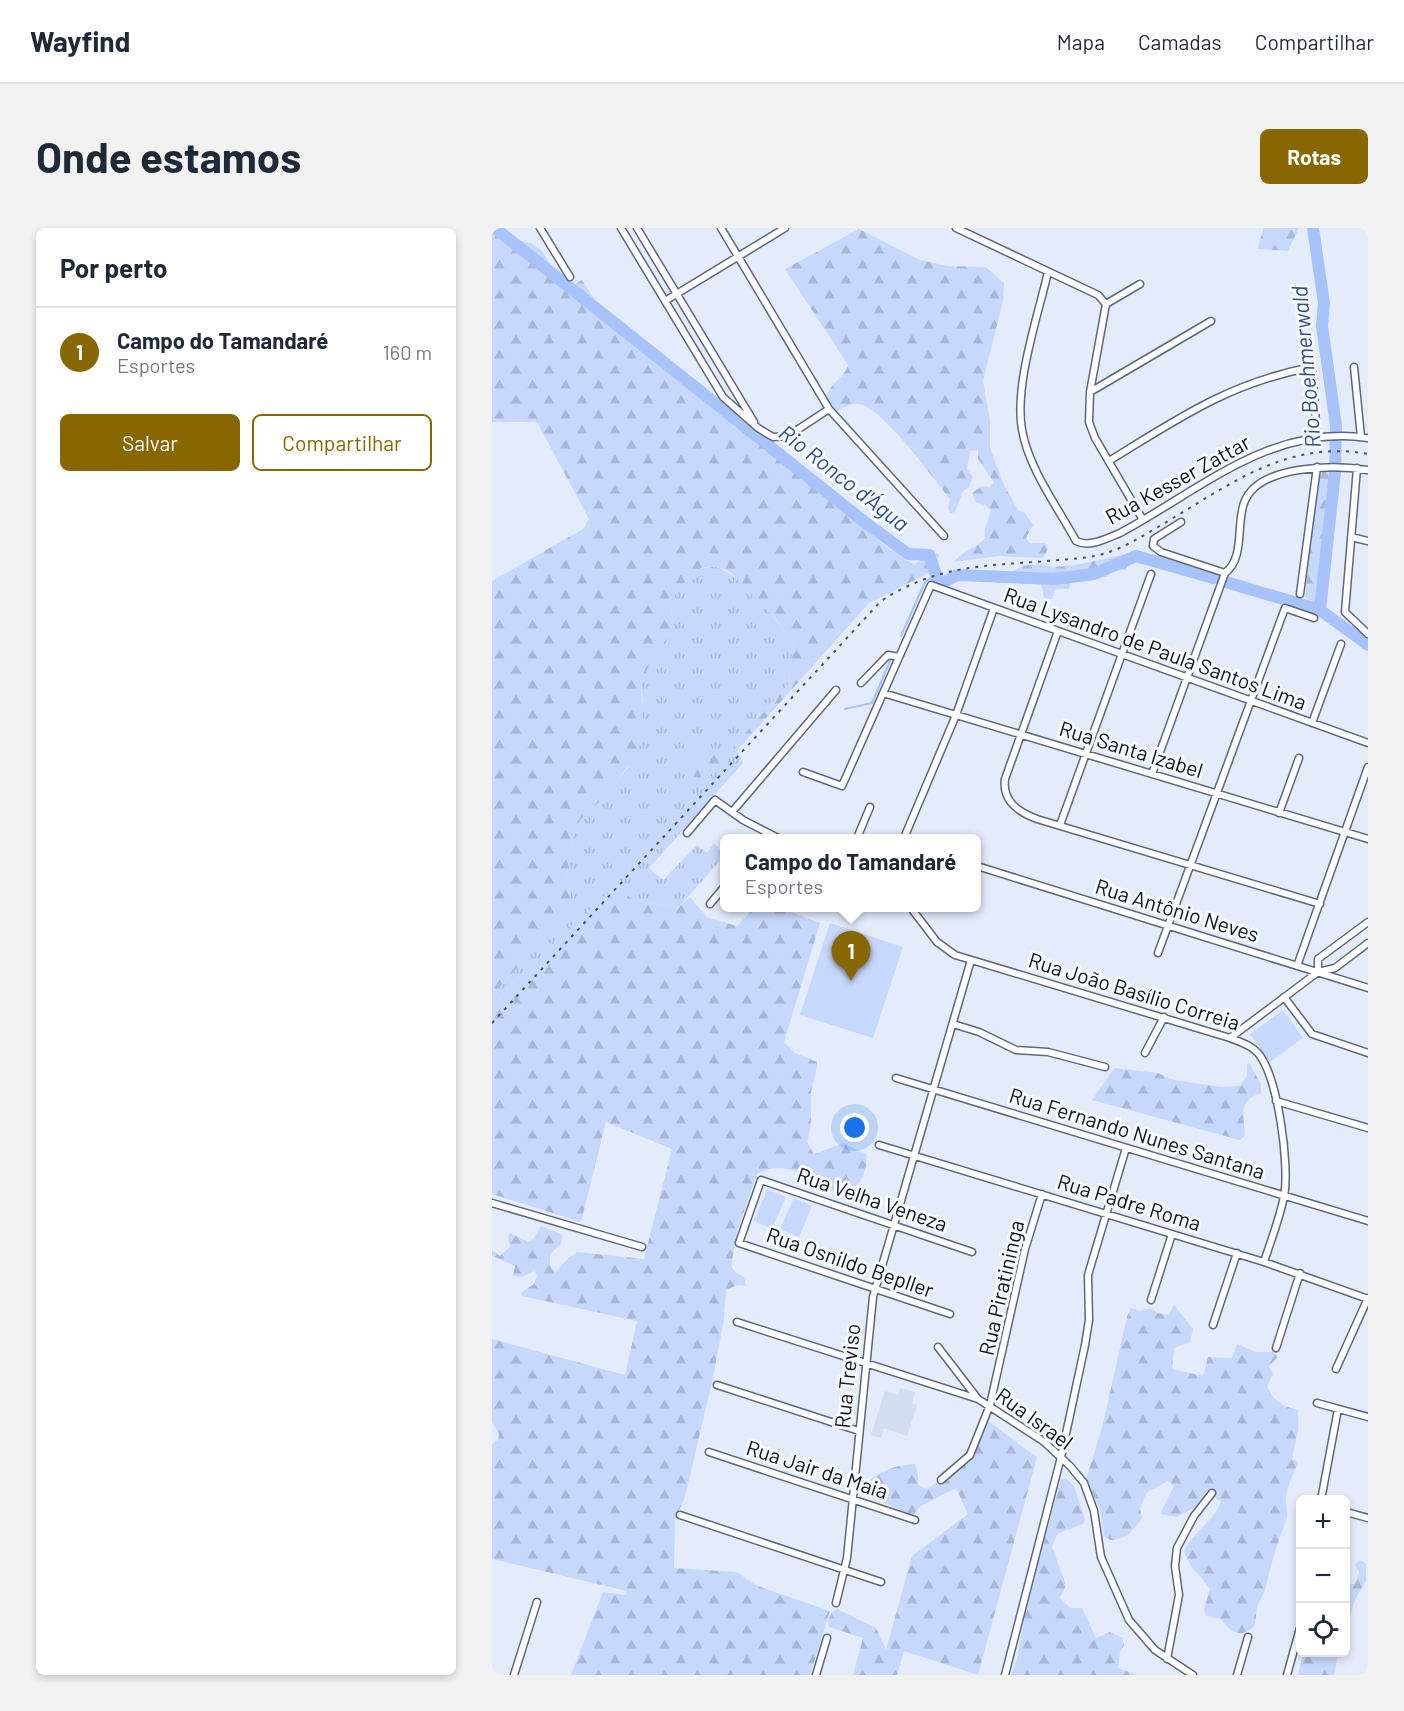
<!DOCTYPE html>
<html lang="pt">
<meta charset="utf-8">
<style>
body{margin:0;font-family:Barlow,sans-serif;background:#f2f2f3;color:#1f2937}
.controls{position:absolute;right:18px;bottom:18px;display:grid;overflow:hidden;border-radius:9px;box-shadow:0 3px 9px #0003}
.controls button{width:54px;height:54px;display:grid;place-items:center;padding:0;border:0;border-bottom:2px solid #e0e1e3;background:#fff;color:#1f2937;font:30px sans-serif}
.you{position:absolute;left:363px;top:900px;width:21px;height:21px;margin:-15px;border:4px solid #fff;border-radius:50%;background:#1a73e8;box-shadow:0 0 0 9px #1a73e833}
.badge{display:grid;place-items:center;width:39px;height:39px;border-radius:50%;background:#886602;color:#fff;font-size:20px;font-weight:700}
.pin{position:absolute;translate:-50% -50px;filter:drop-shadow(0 2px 3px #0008)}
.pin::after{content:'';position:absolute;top:32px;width:21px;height:18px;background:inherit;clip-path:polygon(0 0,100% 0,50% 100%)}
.popup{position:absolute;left:228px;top:606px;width:261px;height:78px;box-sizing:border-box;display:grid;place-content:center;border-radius:9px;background:#fff;filter:drop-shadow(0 2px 4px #0005);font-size:20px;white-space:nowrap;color:#747a83}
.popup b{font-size:22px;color:#1f2937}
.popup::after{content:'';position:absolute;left:50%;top:100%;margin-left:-12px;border:12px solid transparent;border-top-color:#fff}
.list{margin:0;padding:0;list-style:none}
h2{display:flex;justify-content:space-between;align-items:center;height:78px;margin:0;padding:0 24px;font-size:26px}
h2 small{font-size:20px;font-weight:400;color:#747a83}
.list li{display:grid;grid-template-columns:39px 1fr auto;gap:18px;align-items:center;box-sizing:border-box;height:90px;padding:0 24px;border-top:2px solid #e0e1e3}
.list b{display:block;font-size:22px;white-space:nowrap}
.list p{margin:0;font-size:20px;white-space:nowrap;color:#747a83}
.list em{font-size:20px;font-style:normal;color:#747a83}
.actions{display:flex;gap:12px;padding:18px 24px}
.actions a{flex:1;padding:14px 0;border:2px solid #886602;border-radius:9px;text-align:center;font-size:21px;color:#886602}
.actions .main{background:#886602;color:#fff}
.icon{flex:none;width:33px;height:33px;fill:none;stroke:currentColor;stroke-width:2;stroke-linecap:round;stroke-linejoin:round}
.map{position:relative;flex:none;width:876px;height:1447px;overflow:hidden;border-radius:9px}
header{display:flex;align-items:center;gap:36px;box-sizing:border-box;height:84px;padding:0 30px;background:#fff;border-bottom:2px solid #e0e1e3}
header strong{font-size:28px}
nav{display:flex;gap:33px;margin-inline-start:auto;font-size:21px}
.intro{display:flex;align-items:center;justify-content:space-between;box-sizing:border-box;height:144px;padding:0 36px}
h1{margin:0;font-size:42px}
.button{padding:15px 27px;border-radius:9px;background:#886602;color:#fff;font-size:21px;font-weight:700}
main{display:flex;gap:36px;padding:0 36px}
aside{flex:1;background:#fff;border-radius:9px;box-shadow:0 3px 9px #0003}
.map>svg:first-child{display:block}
.built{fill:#d3ddf0}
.grass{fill:url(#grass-tufts)}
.forest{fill:url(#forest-firs)}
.green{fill:#c6d8fc}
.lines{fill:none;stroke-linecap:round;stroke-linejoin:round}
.stream{stroke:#a8c2fa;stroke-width:2}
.river{stroke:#a8c2fa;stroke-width:12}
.minor-casing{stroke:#5c677e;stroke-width:9}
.minor{stroke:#fff;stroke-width:6}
.rail{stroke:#4d525d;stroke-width:2;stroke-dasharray:3 6;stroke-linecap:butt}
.labels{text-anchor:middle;stroke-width:6;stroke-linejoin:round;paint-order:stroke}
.street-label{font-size:21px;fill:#0d111a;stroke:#f6f9fe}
.water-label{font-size:22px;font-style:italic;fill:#304c8d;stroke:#f6f9fe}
</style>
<header>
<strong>Wayfind</strong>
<nav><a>Mapa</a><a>Camadas</a><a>Compartilhar</a></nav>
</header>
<div class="intro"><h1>Onde estamos</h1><a class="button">Rotas</a></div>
<main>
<aside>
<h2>Por perto<small></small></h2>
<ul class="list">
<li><span class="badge">1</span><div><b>Campo do Tamandaré</b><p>Esportes</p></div><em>160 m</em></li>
</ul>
<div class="actions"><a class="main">Salvar</a><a>Compartilhar</a></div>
</aside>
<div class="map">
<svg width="876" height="1447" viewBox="0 0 876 1447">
<defs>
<pattern id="grass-tufts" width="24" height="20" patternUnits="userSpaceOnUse" patternTransform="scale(1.5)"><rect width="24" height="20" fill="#c6d8fc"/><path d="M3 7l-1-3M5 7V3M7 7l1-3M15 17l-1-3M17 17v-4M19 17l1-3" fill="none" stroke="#a9b8d7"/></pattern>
<pattern id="forest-firs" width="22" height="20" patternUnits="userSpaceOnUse" patternTransform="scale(1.5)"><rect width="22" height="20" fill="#c6d8fc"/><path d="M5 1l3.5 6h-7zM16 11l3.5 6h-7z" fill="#a9b8d7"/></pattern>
</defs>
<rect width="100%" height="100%" fill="#e4ecfc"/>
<path class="built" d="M408,1160L423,1164L420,1175L425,1177L415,1208L392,1200L389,1210L379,1207L393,1163L406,1167Z"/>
<path class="grass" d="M222,338C252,348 284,390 301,416L297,455L243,517L251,535L157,640L171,652L205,617L215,625L222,615L233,627L186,680L141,672L133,665L52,722L45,734L19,756L0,781V768L28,737L40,716L59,694L78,680L79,665L74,655L80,609L89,591L136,540L151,473L149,457L163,422L175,410L181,396L179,381L184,362L208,341Z"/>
<path class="forest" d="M0,0H12L27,13L39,15L50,23L61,41L78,58L90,52L112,86C122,87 127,92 131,102L145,104L151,114L169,125L202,157L232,176L237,188L276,217L314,253L322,257L398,322C408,325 412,333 422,336L440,326H447L445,341L377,375L244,524L241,521L243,517L297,455L301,416L284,391L237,343L222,338L209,340L184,362L179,381L181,396L175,410L163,422L149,457L151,507L144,528L110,571L89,591L80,609L74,655L79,665L78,680L59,694L40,716L28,737L0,768V353L91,301L97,291L45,194H0Z
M772,0H807L796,23L765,21Z
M367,1L428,32L456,38L494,39L512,55L511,73L491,153L498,193V220L512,257L526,282L533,285L541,297L534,310L538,315H553L556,321L551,330L506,328L462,334C469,323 484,321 493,310C491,300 497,292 499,282L493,277L484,275L480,265L490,258L498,259L502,254L486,231V222L478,223L475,241L481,249L477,259L471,263L463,284L458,285L456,280L458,271C442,251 390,179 367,176C358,175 353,179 346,183L338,178L334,169C338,155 352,151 356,137L293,41Z
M831,243L847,244L848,246L833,367L823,375L813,369L825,246Z
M646,323L718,346L713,351L679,341L638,334L633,342H621L615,349L579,351L577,361H564L560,371L552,370L549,355L539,352L533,355L526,353L505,355L503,351L508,345H519L530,338L548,336L562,339L584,337Z
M220,520L232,533L207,550L188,544C193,533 208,523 220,520Z
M117,664L133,665L141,672L186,680L198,669L215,689L245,698L262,680H289L328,695L292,814L303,825L325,834C325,845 320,855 319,866C318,885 321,895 315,914L322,926L352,915L374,926C377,945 367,956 354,969C322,959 300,927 265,946L245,1003L239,1038L244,1045L252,1049L254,1058L246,1057L234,1062L232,1091L220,1154L193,1269L183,1291L182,1340L245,1344L263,1357L338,1383L318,1447H79L111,1364L134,1367L135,1363L0,1331V1216L6,1212L7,1206L0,1194V1111L133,1147L145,1093L30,1068V1064L42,1056L45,1047L42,1043L30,1049L21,1048L23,1038L0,1028V1022L8,1028L18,1019L16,1009L18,1005L36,1014L41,1011L49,998L71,1007L69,1016L58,1026V1037L64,1045L74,1032L85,1024L152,1031L180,921L114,894L89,994L0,966V781L19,756L45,734L52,722Z
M757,835L769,856V865C745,873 752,886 753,907L748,912L600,872L622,840L666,845L682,852L729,859L748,858L755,848V836Z
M682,1077L701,1101L698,1114L682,1120L680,1141L711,1148L716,1129L740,1130L745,1116L764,1124H783L786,1129L777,1138L781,1146L775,1158C782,1174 790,1178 806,1182V1202L800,1231L806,1234C802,1245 795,1258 794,1270C793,1277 797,1285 794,1293C785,1315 779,1336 774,1358C773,1366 767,1372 765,1379C763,1387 766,1396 759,1401C745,1411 737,1401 729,1391L714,1388L712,1381L718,1361C708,1346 699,1343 692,1323C703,1303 722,1292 729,1274L722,1269L685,1289L668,1286L682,1258L676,1253L654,1265L648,1281L650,1290C642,1302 633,1313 618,1312L612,1308L608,1281L594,1251L610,1200L635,1089L639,1080L647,1083L659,1080L665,1085L677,1087Z
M493,1191L545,1229L486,1447L412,1423L405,1447H361L371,1410L337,1399L336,1393L340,1384L345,1381L384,1400L394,1422L420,1328L476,1286L464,1260L427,1279L421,1288L392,1275L373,1256C388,1243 402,1237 423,1236L426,1247V1257L435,1261L474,1234Z
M569,1251H575L582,1258L593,1292L591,1296L565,1306L560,1319L574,1357L568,1370L578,1380H590L604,1410L618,1404L631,1410L632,1417L628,1424L626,1440L646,1447H519C528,1428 529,1404 534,1383C545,1339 557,1295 569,1251Z
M869,1332L874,1336V1353L862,1374L854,1406V1357L863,1356L867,1344L863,1336Z
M811,1425H846L842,1447H806Z"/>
<path class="green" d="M338,695L411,719L381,810L308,787Z
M791,782L811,810L778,834L758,806Z
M275,961L294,969L280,1001L262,993Z
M302,970L320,978L307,1009L288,1001Z"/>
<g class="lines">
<path class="stream" d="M409,408L433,354L439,350L446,352
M353,481L380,475L398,433"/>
<path class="river" d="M3,0L374,295L416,326L437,327L446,352L450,355L466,347L562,351L602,346L644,328L721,350
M821,0L832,75L830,98L844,198L843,244L828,382
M734,354L828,382L876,417"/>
<g class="minor-casing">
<path id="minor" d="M48,0L78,49
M129,0L231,169L266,200L281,209L296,208L337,181
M145,0L262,194
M229,0L337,181L452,308
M464,0L606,67L614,76
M556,44C546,88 522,157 530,202C537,241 565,278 584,313C598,320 615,310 628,305C707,263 780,195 876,210
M173,73L293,0
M614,76L598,164L597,194L603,210L651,292
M614,76L648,56
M862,139L869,209
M598,164L719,93
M617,233C687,190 737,155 820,139L825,209
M865,240L853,384L876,406
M689,294L662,311L661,318L669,324L733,345
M859,309L876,313
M733,345C753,330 744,297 752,275C766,236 843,237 876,242
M808,366L825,239
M566,403L513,551C510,573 526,584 545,591L828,676
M369,455L396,427L407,429
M391,465L876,611
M820,495L849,416
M311,544L350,558L439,357L876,515
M660,546L733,345
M240,584L344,462
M787,585L807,530
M568,597L659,346
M195,605L223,572L251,592L286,610
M365,610L378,579
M412,610L464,487L502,380
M485,638L876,760
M218,676L233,658
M419,680L445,714L463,727L738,810C748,814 759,817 766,825C786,849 798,938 792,968C788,990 779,1012 772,1034
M666,725L793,380L822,390
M805,738L876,539
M826,744V731L876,694
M792,769L820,806L876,825
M461,796L487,804L524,822L556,824L613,839
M738,810L826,744L843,740L876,715
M653,825L672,789
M404,850L876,993
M784,873L876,900
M387,917L772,1034L876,1071
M0,975L150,1019
M659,1072L680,1006
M458,1086L247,1015L269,952L480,1024
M245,1094L486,1171L551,1213L578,1238L592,1255L602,1283L609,1329L637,1392L663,1422L701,1447
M721,1097L745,1025
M446,1119L486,1171
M784,1120L808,1045
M844,1141L876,1070
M225,1157L367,1203
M825,1175L876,1189
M217,1224L423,1292
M449,1252L478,1227L498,1177L533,1021L550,966
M829,1272L846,1181
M854,1284L876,1290
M188,1287L389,1354
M344,1375L355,1330L381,1069L479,732
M675,1431L687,1367L683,1338L685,1320L702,1288L720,1265
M22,1447L45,1374
M324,1447L335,1410
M513,1447L569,1229L593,1117L597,1092L596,1047L634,920
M745,1447L756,1409
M795,1447L808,1400"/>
</g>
<use href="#minor" class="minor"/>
<path class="rail" d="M0,795L389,373C445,337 492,338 555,333C575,331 595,331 614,325C634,319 652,307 671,296C736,258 795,211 876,226"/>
</g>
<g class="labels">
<g class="street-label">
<text transform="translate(686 252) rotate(-29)" y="7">Rua Kesser Zattar</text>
<text transform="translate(663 421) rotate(20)" y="7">Rua Lysandro de Paula Santos Lima</text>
<text transform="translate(639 522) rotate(17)" y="7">Rua Santa Izabel</text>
<text transform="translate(685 683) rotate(17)" y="7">Rua Antônio Neves</text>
<text transform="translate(642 764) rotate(17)" y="7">Rua João Basílio Correia</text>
<text transform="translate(645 906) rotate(17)" y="7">Rua Fernando Nunes Santana</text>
<text transform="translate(380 972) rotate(19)" y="7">Rua Velha Veneza</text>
<text transform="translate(637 975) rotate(17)" y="7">Rua Padre Roma</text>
<text transform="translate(358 1035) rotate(19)" y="7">Rua Osnildo Bepller</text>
<text transform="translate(510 1060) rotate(-77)" y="7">Rua Piratininga</text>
<text transform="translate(356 1148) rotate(-84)" y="7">Rua Treviso</text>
<text transform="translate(542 1191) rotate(36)" y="7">Rua Israel</text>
<text transform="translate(325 1242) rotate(18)" y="7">Rua Jair da Maia</text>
</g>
<g class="water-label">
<text transform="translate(814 139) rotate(-95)" y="8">Rio Boehmerwald</text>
<text transform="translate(352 250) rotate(38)" y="8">Rio Ronco d'Água</text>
</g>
</g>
</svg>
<div class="controls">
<button>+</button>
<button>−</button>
<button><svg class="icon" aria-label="locate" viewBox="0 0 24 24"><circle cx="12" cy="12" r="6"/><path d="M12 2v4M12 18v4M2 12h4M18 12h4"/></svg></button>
</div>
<div class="you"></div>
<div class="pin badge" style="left:359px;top:753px">1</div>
<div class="popup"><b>Campo do Tamandaré</b>Esportes</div>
</div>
</main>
